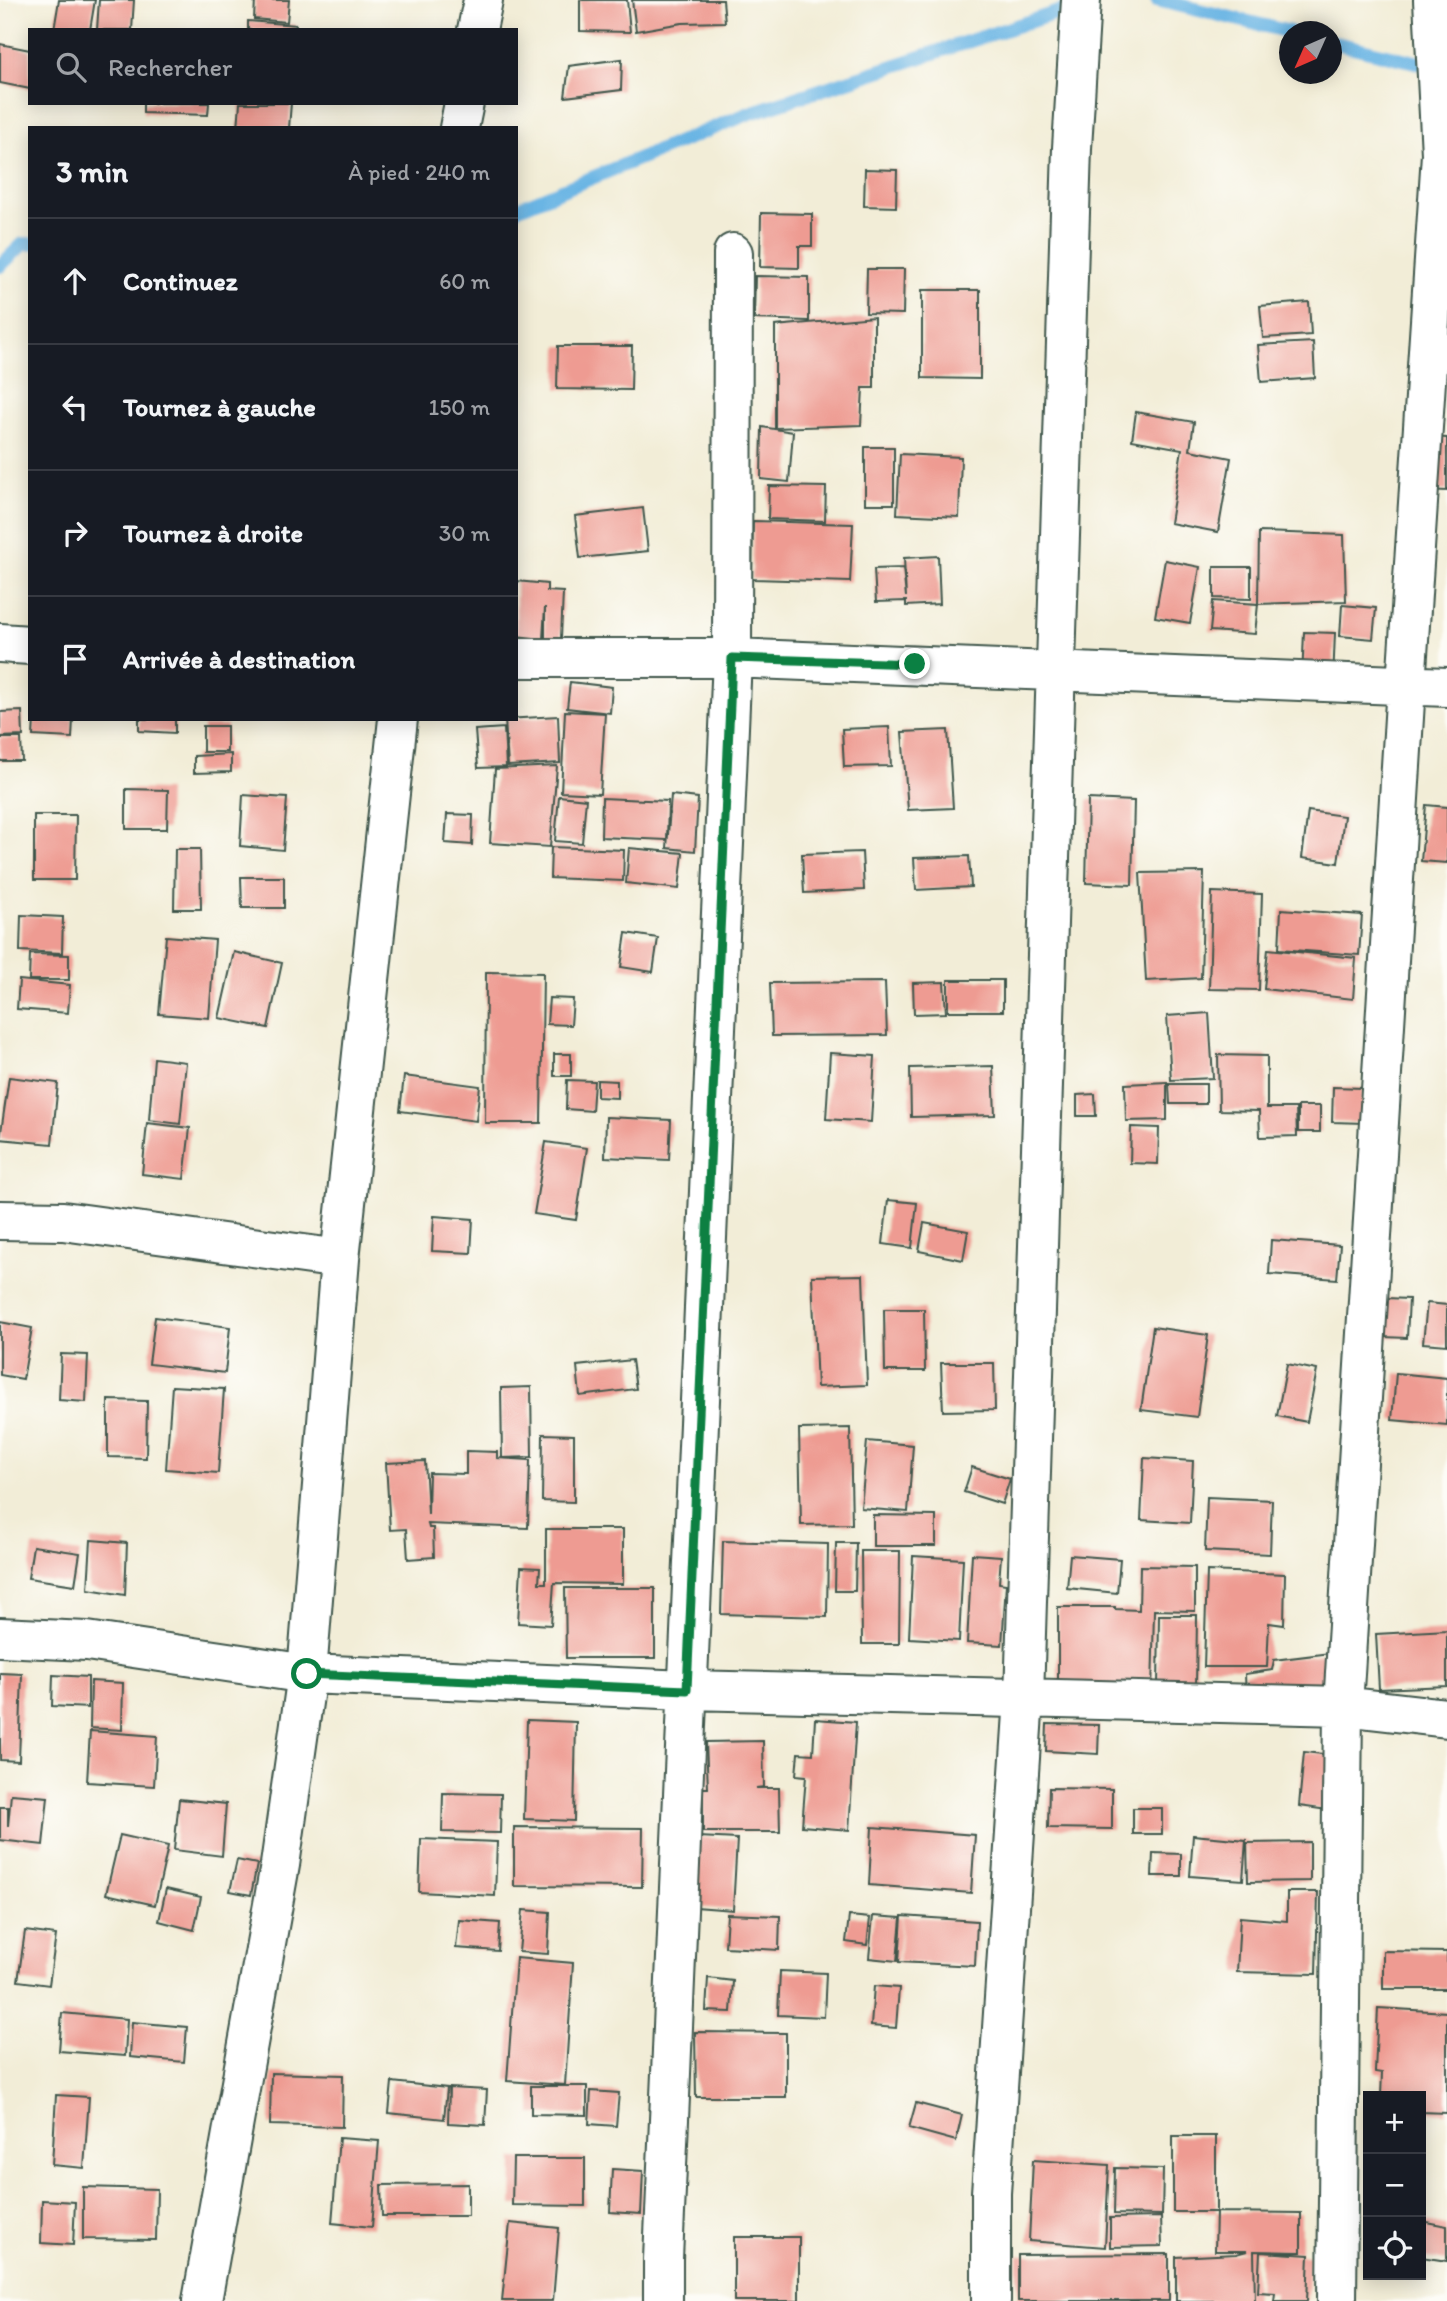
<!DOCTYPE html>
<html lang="fr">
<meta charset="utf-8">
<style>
body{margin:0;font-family:Itim,sans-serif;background:#20242c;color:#f1f3f6}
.controls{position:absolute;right:21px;bottom:21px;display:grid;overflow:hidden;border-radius:0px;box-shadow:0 4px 18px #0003}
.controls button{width:63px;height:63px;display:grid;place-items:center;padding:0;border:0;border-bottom:2px solid #363941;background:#171b24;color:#f1f3f6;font:35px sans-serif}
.compass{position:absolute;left:1279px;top:21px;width:63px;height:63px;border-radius:50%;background:#171b24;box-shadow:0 4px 18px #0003;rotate:225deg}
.stop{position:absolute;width:21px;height:21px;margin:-16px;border:5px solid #0b8043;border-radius:50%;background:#fff}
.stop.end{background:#0b8043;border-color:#fff;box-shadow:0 2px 7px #0008}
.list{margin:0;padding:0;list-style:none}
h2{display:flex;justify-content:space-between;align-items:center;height:91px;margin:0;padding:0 28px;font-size:30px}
h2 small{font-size:23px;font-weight:400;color:#9ea1a6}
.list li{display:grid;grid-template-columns:46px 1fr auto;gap:21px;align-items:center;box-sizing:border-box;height:126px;padding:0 28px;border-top:2px solid #363941}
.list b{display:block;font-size:26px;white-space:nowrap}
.list em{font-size:23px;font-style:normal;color:#9ea1a6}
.icon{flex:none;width:38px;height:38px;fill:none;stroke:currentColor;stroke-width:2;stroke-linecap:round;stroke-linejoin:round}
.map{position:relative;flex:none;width:1447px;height:2301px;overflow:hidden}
.search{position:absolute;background:#171b24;box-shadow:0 4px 18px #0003;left:28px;top:28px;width:490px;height:77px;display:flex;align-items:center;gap:18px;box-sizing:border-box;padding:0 24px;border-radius:0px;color:#9ea1a6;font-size:26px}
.panel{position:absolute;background:#171b24;box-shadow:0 4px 18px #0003;left:28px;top:126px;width:490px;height:595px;border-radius:0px}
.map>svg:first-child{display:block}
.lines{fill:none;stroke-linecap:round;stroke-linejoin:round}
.stream{stroke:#6bb5e4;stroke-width:14}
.building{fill:#ee9b92}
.street-casing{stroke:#3f574c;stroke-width:42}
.street{stroke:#fff;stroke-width:38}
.route{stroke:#0b8043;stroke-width:9}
</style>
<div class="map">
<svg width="1447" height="2301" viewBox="0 0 1447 2301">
<rect width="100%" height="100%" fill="#fdfcf7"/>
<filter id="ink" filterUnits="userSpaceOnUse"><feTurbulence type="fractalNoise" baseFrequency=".0143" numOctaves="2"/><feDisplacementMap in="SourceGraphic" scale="14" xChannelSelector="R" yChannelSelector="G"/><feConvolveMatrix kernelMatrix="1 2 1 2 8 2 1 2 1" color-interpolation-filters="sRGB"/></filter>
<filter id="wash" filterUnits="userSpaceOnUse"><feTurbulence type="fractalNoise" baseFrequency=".00686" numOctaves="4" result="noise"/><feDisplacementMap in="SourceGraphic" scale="28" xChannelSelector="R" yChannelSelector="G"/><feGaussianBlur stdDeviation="1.57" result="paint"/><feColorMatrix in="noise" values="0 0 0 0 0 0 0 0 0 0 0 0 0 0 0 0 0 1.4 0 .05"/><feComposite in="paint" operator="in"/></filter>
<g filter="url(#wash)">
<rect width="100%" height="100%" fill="#f2edd7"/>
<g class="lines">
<path class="stream" d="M1157,0L1290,32
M1332,42L1436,67
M516,209L750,113L1077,6
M0,266L23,244H30"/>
</g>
<g id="blocks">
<path class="building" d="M59,0H95L90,30H54Z
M99,0H134L132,30H97Z
M255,0H289L287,22L254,19Z
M580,0H627L630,32L580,31Z
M632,0H723L725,22L682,23L636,31Z
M248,21L296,25V30H248Z
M0,44L30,50V89L0,83Z
M622,59L621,90L565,97L569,66Z
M143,103H209L208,115L143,113Z
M240,103H291L289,128H238Z
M865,169L897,170L896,207L864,206Z
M761,213L812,214V246H799V268L760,267Z
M867,269H904L903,314L866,313Z
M755,276L809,277V321L754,319Z
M922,290H980V379L922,378Z
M1309,302L1311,335L1263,338L1260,306Z
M874,317V388H863L861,425L775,428V326Z
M1313,342L1315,378L1261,382L1258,345Z
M558,346H632L631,390L557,389Z
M1136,412L1194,422L1190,450L1231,458L1218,532L1170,523L1182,449L1132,440Z
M762,427L793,432L789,482L761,479Z
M1428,437L1447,438V491L1425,490Z
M865,447H894V504H865Z
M900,454L961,457L959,517L897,514Z
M769,486L826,487L825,521L768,519Z
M643,508L648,551L580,558L575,516Z
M753,521L853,524L850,582L752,579Z
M1259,532L1344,535L1346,601L1258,604Z
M938,556L940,604L906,606V601L876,602L874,569L903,568L906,597L904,558Z
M1165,560L1200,567L1190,623L1155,617Z
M1214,567H1251V599L1214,598Z
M516,581L547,584V591L563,592L561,638H545V607L543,639L516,636Z
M1213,601L1258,604L1255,634L1210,631Z
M1342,605L1376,608L1373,639L1340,636Z
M1304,632L1335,633L1333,681L1302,680Z
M570,682L612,687L610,713L567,708Z
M22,711L23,736L0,737V712Z
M565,711L605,713L600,794L561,792Z
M558,716L560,763L508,766L505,719Z
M34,719H73L72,738L33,736Z
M139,719H175V733L139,731Z
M203,726H227V752H203Z
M889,727L891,766L844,767L842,729Z
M504,728L506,767L478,768L475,730Z
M948,730L953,808L908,810L902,732Z
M0,738H21L22,761H0Z
M231,754V772L194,773V756Z
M557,766L550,847L490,843L495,769Z
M126,789L168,790L167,829H126Z
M243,795L287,798L283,850L240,846Z
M671,795L698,798L695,851L667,848Z
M559,796L586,799L582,843L555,841Z
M602,798L668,801L667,840L601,837Z
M1088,799L1134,801L1132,885L1086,883Z
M1426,805L1447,807V863L1421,861Z
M1308,811L1344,816L1338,863L1302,858Z
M447,814L473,815L472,845L445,843Z
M34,815H76L75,880H34Z
M551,847L624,850L623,881L550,878Z
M629,848L683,853L679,889L626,883Z
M175,849H200L201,909H174Z
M862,852L864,890L804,893L802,854Z
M969,856L971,887L916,890L914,858Z
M1204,872L1201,978L1146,981L1140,873Z
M241,877H284V908H242Z
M1212,892L1262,894L1259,990L1209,989Z
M1281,909L1362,915L1359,955L1279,949Z
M21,915L63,917L62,953L20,951Z
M626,933L658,938L653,972L621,967Z
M166,936L215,940L209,1018L159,1014Z
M1268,949L1356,958L1353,999L1264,989Z
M234,952L282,963L268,1028L219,1018Z
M30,954L69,955V980H29Z
M486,972L543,973L541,1123H485Z
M19,980L70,985L68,1013L17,1009Z
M948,980H1003V1011H948Z
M885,982L887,1035L772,1036L770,983Z
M944,982L946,1013L914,1014L913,983Z
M549,998L573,999L571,1025L547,1024Z
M1209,1013L1213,1078L1171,1080L1167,1016Z
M830,1053L875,1056L871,1122L826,1119Z
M554,1054H571V1076H554Z
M1218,1055L1267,1056V1108H1296L1297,1136L1260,1137L1259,1111L1219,1110Z
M154,1058L186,1062L180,1124L149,1120Z
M993,1066L995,1115L911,1117L910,1068Z
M404,1076L480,1086L476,1121L400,1111Z
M9,1077L58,1083L52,1144L0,1139Z
M567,1080L594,1081L592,1111L566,1109Z
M597,1080L617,1081V1098L597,1097Z
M1167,1082V1120L1126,1121L1125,1084Z
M1169,1084H1206V1104H1170Z
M1333,1087L1363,1088L1364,1123L1332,1122Z
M1095,1094L1096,1116H1077V1095Z
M1298,1106H1320V1132H1298Z
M606,1117L671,1120L669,1160L605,1157Z
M147,1123L190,1128L184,1179L142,1174Z
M1131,1127L1159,1128L1158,1164L1130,1163Z
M546,1142L587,1148L576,1220L534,1214Z
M888,1200L917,1203L912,1248L883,1244Z
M434,1216L473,1219L471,1253L432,1251Z
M924,1223L968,1231L963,1260L919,1251Z
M1271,1240L1340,1245L1337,1279L1269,1274Z
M863,1275L867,1385L817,1387L812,1276Z
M1386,1298L1409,1299L1407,1338L1384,1337Z
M1427,1303L1447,1305V1345L1423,1343Z
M884,1309H924L925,1371H885Z
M155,1317L230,1327L225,1373L149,1364Z
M0,1322L32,1328L23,1379L0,1375Z
M1153,1327L1208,1335L1197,1417L1141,1410Z
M61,1354L88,1355L86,1402L59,1400Z
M632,1360L636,1389L580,1396L577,1366Z
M941,1363H994L995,1410L943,1411Z
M1287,1364L1317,1370L1307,1422L1277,1416Z
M1396,1373L1447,1378V1425L1392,1420Z
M172,1386L224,1389L218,1473L166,1469Z
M531,1387L532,1457L502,1458L501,1388Z
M108,1400L147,1401L146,1458L108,1457Z
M850,1428L852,1524L801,1525L799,1429Z
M543,1434L574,1435V1502L542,1501Z
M867,1441L913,1445L908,1512L861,1508Z
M466,1451L497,1452V1458L530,1460L528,1528L428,1524L429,1528H433L434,1557L408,1559L406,1529L390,1530L386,1463L425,1461L428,1514L429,1473L466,1474Z
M1144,1458L1193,1461L1190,1523L1141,1520Z
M972,1467L1010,1479L1002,1504L964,1492Z
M1207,1497L1272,1500L1270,1554L1205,1551Z
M873,1515L936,1516V1546H873Z
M546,1529H623V1584L554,1583L551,1625L518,1623L521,1567L540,1568L539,1583H546Z
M91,1540L127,1543L125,1595L88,1589Z
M723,1541L828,1544L827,1617L721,1614Z
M836,1543H856L855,1591H835Z
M33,1546L80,1553L75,1585L28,1578Z
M861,1551H900L899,1644H862Z
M972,1554L1001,1556L999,1583L1006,1584L1002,1645L967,1643Z
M1070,1555L1120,1559L1117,1593L1067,1588Z
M913,1556L963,1559L959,1641L909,1638Z
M1140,1566L1195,1567V1611L1154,1610L1152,1693L1058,1691V1607H1115V1609L1139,1610Z
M1207,1571L1285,1574L1284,1625L1269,1623L1267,1667H1204Z
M565,1588H655V1658H566Z
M1159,1615H1197L1196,1689L1158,1688Z
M1447,1630V1686L1379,1689L1376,1634Z
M1331,1653V1698H1246L1245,1674L1272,1670L1274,1660Z
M0,1673L22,1674L19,1761L0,1760Z
M53,1675L88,1677V1708L52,1706Z
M91,1681L123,1683L122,1730L90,1728Z
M815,1719L856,1722L849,1830L802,1826L806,1776L796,1775L798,1753L813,1754Z
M527,1720L576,1722L574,1821L524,1819Z
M1047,1724L1099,1725L1098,1754L1046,1751Z
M90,1731L157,1736L154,1786L87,1782Z
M763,1741L764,1787L756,1788H779L780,1832H703V1788H708L706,1742Z
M1304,1752L1341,1756L1335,1811L1299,1806Z
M1049,1788L1112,1789V1829L1048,1828Z
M443,1793L501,1794L500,1833L442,1832Z
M11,1794L48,1797L43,1845L0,1840V1807H8V1826Z
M179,1799L226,1804L222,1856L174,1850Z
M1133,1808H1162V1834H1133Z
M514,1827L643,1828L642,1887L514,1886Z
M872,1827L975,1835L971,1893L869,1885Z
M120,1835L168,1846L155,1905L106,1894Z
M1193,1835L1246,1840L1243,1880L1190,1876Z
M699,1837L737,1839L733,1910L696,1907Z
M421,1839L497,1842L495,1896L419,1892Z
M1310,1842V1881L1248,1882L1247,1843Z
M1153,1853L1181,1854V1876H1152Z
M237,1860L257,1864L251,1895L230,1891Z
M166,1889L201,1897L194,1930L159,1921Z
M1287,1892H1318L1316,1974L1237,1972L1240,1917L1287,1921Z
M523,1910L550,1912L548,1954L519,1952Z
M727,1914L780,1916L779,1950L725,1947Z
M849,1916L870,1918L867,1945L846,1942Z
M873,1916L901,1918L897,1961L869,1958Z
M902,1916L977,1921L975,1966L899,1962Z
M459,1920L500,1923L498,1951L456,1948Z
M25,1931L56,1935L49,1985L18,1981Z
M1383,1951L1447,1952V1989H1383Z
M516,1958L573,1963L565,2085L507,2081Z
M780,1971L826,1973L824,2017L778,2015Z
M708,1978L733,1981L731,2012L706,2011Z
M874,1986L899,1988L896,2028L871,2026Z
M1378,2008L1447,2012V2113L1421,2112V2096H1381L1382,2073L1375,2072Z
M62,2013L127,2019L125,2056L59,2051Z
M132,2022L187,2027L184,2062L130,2057Z
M695,2032L786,2033V2097H696Z
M271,2073L343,2075L342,2127L270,2125Z
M392,2082L447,2088L444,2119L389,2113Z
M531,2086H587V2115L531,2114Z
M449,2088L487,2090L485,2125L448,2123Z
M591,2091L619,2093L616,2126L589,2124Z
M56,2095L89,2097L84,2168L52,2165Z
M916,2103L962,2115L956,2141L909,2128Z
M1173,2136H1216V2212L1301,2213V2252L1254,2251L1255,2301H1176V2257L1236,2254L1247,2251H1215L1216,2212H1173Z
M339,2138L379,2141L372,2227L332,2223Z
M513,2158H585V2206L512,2205Z
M1033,2160L1109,2165L1105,2247L1029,2241Z
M1115,2168L1163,2169L1162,2215L1114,2214Z
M612,2169L643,2171L641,2214L610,2212Z
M468,2184V2216H382L381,2185Z
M83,2187L157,2189L156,2240L83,2239Z
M42,2200L75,2202L73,2245L41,2243Z
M1161,2217L1162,2246L1110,2247V2218Z
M1421,2221L1447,2226V2261L1421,2257Z
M510,2223L559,2228L553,2301H502Z
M734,2237H799V2301H734Z
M1260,2252L1309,2255L1307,2301H1274L1275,2293L1258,2292Z
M1169,2254V2301H1018V2255Z"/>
</g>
</g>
<g filter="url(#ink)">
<use href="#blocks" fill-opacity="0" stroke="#3f574c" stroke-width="2"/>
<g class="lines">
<g class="street-casing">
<path id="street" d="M477,30L483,0
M459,128L464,103
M0,643L30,645
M516,658H732L1447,687
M0,1220L63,1221L340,1259
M0,1637L87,1641L307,1674L687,1690L1343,1706L1447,1718
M202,2301L280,1865L307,1674L340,1259L398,719
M663,2301V2259L732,658L733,253
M991,2301V2193L1024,1698L1072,148L1081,0
M1337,2301L1343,1706L1406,685L1441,154L1433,0"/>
</g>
<use href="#street" class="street"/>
</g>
</g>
<g class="lines" filter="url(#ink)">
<path class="route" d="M307,1674L687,1690L732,658L915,664"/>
</g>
</svg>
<div class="controls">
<button>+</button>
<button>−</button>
<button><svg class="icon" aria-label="locate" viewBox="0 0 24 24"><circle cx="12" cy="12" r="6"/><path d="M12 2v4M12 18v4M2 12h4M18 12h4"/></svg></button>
</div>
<svg class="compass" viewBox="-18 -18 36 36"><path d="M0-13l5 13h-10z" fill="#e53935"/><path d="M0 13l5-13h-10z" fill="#9ea1a6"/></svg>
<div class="stop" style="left:307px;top:1674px"></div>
<div class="stop end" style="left:915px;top:664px"></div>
<div class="search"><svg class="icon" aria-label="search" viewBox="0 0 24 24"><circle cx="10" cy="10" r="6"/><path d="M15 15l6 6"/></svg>Rechercher</div>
<section class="panel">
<h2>3 min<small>À pied · 240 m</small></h2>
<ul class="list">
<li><svg class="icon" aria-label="ahead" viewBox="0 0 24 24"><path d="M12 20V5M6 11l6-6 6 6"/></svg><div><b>Continuez</b></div><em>60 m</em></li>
<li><svg class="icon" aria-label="left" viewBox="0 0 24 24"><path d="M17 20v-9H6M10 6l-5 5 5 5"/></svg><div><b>Tournez à gauche</b></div><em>150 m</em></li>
<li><svg class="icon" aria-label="right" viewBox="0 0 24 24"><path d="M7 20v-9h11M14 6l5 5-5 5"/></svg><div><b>Tournez à droite</b></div><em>30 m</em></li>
<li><svg class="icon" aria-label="arrive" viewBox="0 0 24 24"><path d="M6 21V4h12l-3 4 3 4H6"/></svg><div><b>Arrivée à destination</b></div></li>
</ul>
</section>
</div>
